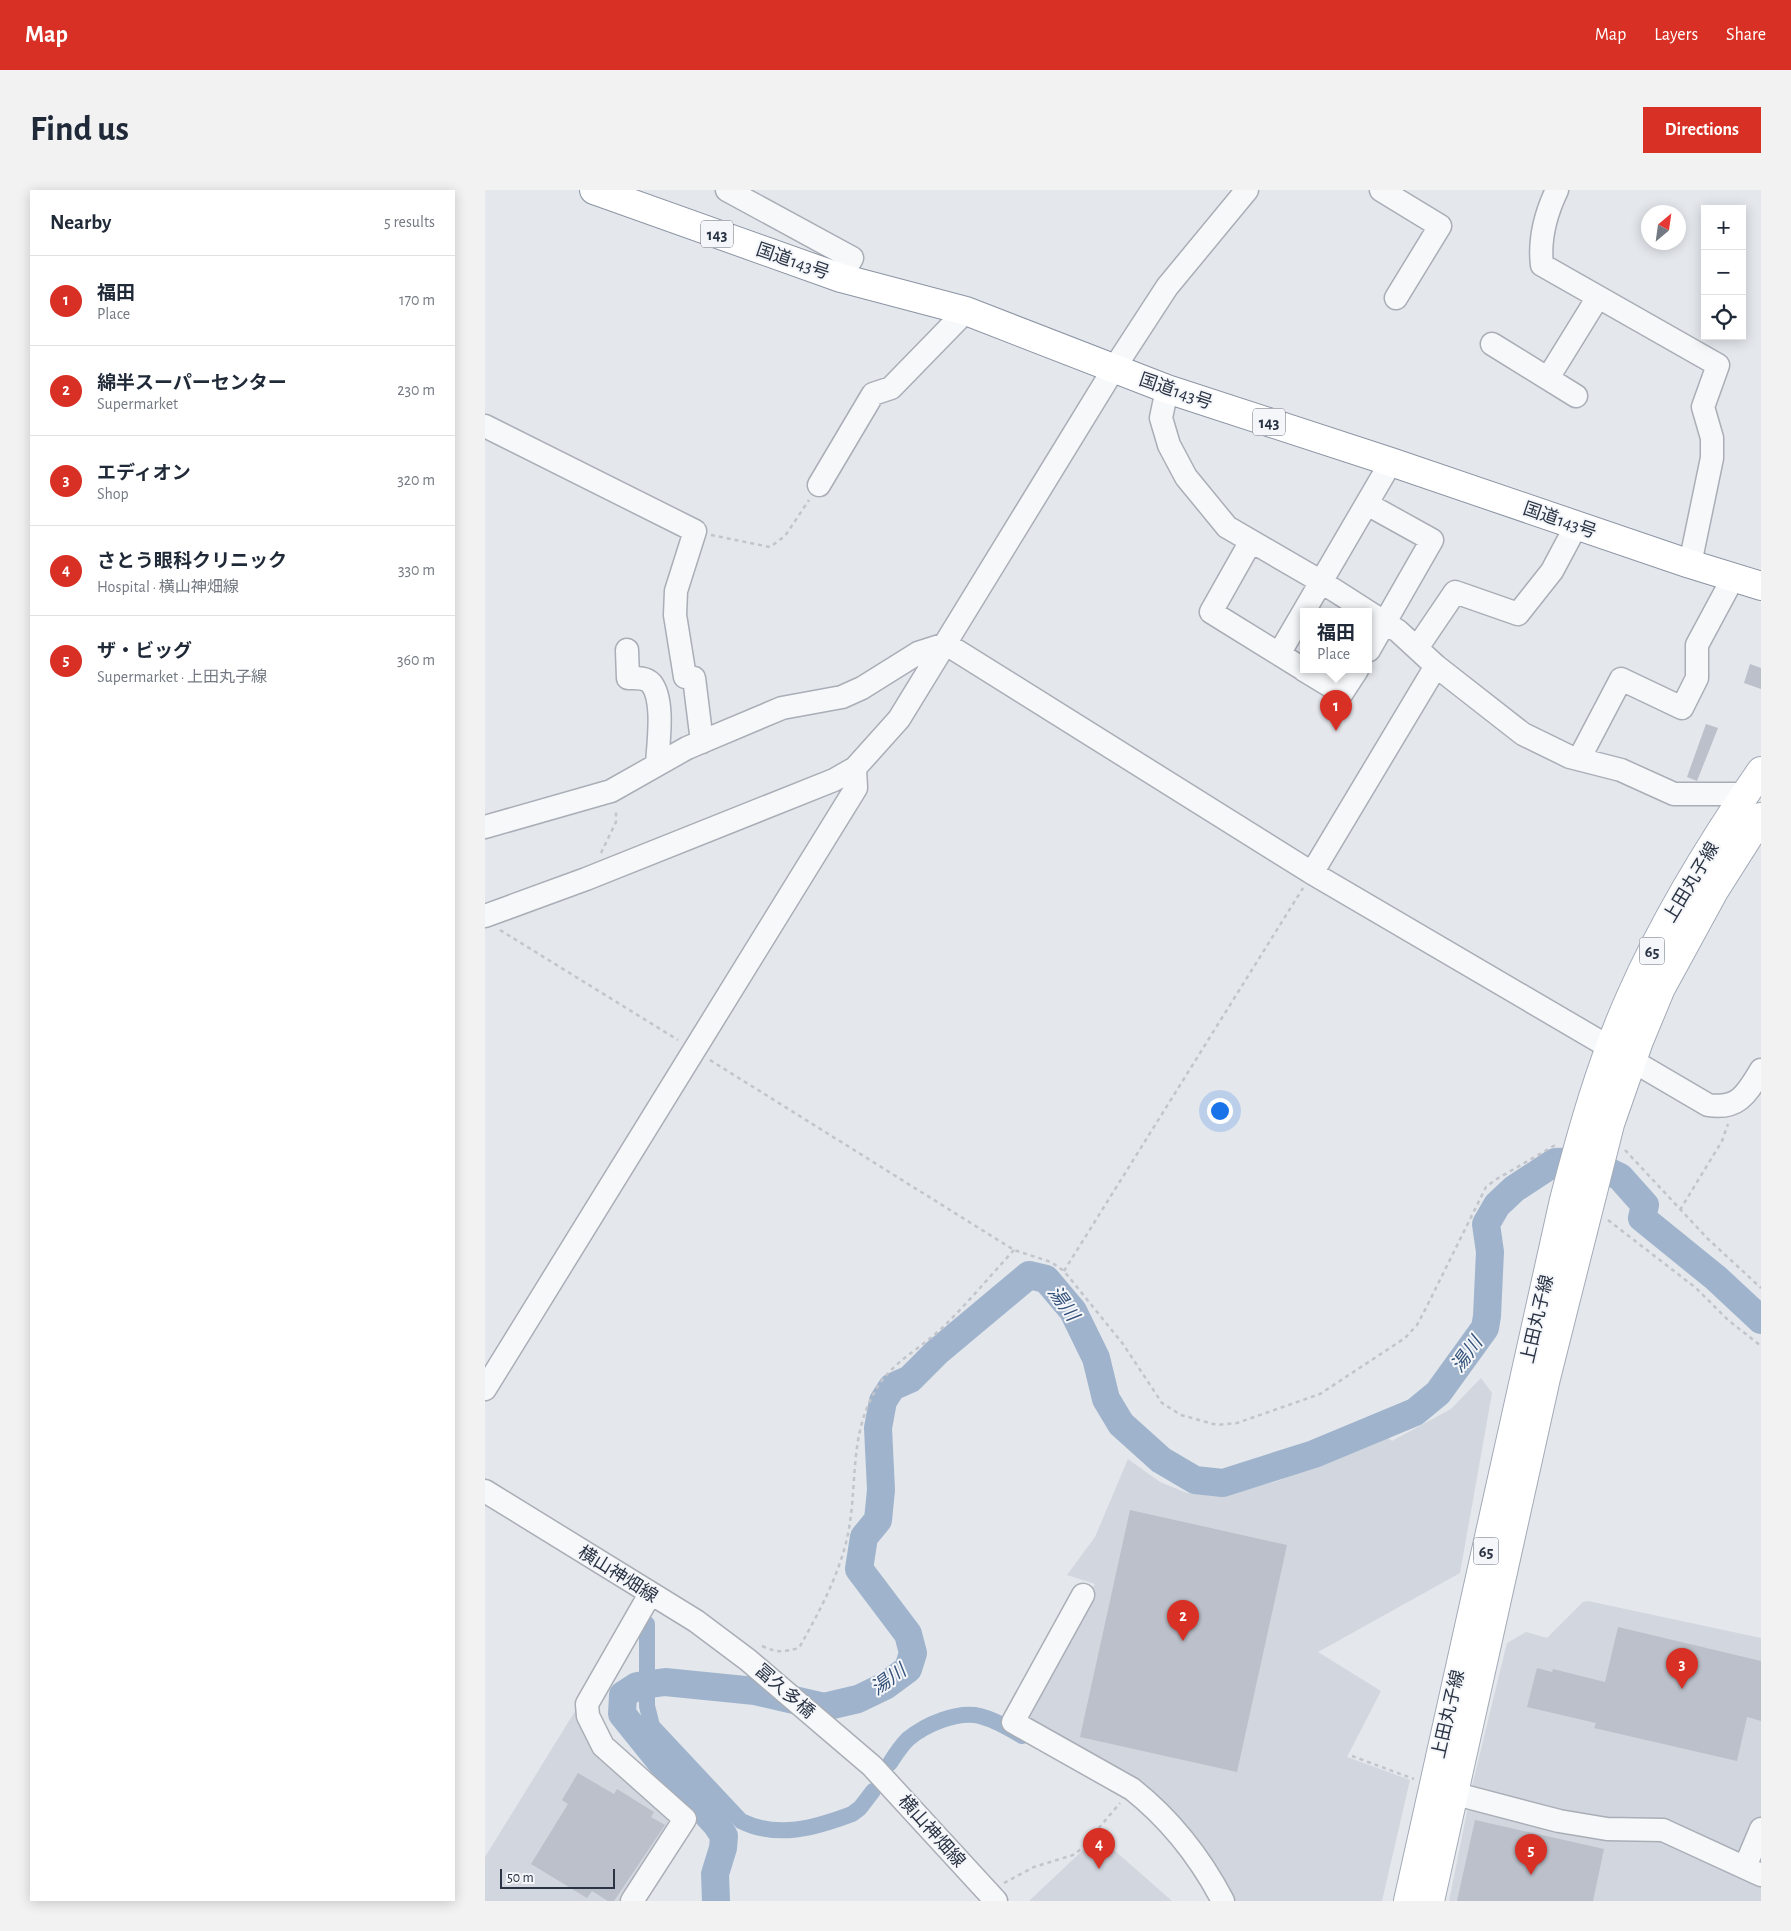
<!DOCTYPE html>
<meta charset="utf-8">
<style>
body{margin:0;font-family:"Alegreya Sans","Noto Sans JP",sans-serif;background:#f2f2f3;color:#1f2937}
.controls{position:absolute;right:15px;top:15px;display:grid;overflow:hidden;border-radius:0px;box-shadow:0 2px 12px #0003}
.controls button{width:45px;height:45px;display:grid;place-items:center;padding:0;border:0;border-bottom:1px solid #e0e1e3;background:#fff;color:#1f2937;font:25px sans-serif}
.compass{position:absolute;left:1156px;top:15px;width:45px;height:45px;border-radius:50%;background:#fff;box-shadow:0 2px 12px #0003;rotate:29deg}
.scale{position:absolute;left:15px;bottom:12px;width:115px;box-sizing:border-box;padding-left:5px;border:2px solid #2b3445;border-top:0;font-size:14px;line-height:18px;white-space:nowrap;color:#2b3445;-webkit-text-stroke:4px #f4f6f9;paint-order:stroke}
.you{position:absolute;left:734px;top:920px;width:18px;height:18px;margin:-12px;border:4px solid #fff;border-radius:50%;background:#1a73e8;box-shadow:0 0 0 8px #1a73e833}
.badge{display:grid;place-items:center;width:32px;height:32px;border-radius:50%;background:#d93025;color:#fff;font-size:16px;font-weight:700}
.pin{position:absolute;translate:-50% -41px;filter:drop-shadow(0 1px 2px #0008)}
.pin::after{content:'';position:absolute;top:26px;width:18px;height:15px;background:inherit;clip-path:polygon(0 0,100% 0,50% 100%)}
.popup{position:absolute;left:815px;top:418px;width:72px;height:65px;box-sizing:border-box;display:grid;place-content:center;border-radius:0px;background:#fff;filter:drop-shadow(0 1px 4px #0005);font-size:16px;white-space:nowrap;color:#747a83}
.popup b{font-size:19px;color:#1f2937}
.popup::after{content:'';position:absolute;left:50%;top:100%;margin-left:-10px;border:10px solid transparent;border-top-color:#fff}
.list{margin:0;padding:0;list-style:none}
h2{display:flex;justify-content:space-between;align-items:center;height:65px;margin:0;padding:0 20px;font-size:21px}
h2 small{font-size:16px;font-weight:400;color:#747a83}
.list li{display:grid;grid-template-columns:32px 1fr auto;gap:15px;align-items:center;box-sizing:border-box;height:90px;padding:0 20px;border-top:1px solid #e0e1e3}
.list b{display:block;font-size:19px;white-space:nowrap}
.list p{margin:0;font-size:16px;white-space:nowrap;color:#747a83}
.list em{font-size:16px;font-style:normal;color:#747a83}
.icon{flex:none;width:28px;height:28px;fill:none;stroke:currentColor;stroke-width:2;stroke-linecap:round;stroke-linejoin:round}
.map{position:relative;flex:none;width:1276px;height:1711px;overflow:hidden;border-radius:0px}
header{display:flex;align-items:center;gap:30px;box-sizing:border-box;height:70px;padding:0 25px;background:#d93025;color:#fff}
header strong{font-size:24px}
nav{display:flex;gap:28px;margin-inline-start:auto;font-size:18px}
.intro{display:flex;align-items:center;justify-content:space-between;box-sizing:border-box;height:120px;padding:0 30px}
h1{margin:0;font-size:35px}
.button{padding:12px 22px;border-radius:0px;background:#d93025;color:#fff;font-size:18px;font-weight:700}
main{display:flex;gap:30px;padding:0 30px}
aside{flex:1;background:#fff;border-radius:0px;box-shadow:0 2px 12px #0003}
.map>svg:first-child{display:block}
.built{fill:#d2d6de}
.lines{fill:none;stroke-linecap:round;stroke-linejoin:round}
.canal{stroke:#9fb4cc;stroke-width:16}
.river{stroke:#9fb4cc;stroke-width:28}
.building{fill:#bbc0ca}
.minor-casing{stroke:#a9aeb7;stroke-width:25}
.major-casing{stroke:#a3abb8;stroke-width:30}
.highway-casing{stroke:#8b94a3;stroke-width:30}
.path{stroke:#c2c5cb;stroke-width:2.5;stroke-dasharray:4 4;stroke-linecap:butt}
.minor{stroke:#f7f8fa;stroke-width:22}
.major{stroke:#fff;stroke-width:28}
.highway{stroke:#fff;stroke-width:28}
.labels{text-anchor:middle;stroke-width:4;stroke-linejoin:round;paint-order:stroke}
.shield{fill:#f4f6f9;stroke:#676e7b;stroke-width:1}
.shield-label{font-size:16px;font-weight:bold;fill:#2b3445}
.street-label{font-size:18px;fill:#2b3445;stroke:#f4f6f9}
.water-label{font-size:19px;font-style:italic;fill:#34527a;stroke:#f4f6f9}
</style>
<header>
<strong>Map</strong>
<nav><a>Map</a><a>Layers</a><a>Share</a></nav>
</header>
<div class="intro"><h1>Find us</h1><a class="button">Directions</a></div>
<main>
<aside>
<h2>Nearby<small>5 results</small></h2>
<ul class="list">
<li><span class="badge">1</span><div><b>福田</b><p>Place</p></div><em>170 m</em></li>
<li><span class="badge">2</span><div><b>綿半スーパーセンター</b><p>Supermarket</p></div><em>230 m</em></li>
<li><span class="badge">3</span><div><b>エディオン</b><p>Shop</p></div><em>320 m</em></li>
<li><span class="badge">4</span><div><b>さとう眼科クリニック</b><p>Hospital · 横山神畑線</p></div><em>330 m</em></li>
<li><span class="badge">5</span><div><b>ザ・ビッグ</b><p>Supermarket · 上田丸子線</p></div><em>360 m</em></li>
</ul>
</aside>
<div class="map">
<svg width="1276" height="1711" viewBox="0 0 1276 1711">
<rect width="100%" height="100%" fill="#e4e7ec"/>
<path class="built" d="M996,1188L1007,1203L975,1383L833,1462L896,1501L862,1567L925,1590L897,1711H743L717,1665L536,1524L610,1394L582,1385L610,1347L643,1269L675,1292L702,1303L726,1305L790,1292L902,1247L907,1251L966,1219Z
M1103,1411L1276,1448V1711H964L988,1592L1022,1453L1041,1442L1062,1448L1098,1412Z
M92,1518L184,1622L189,1641L143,1711H0V1667Z
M613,1646L687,1711H544Z"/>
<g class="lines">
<path class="canal" d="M162,1434V1516L167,1536L256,1631C292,1649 330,1638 367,1624L375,1618L388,1601
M405,1573C410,1565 416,1556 423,1549C441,1534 472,1521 495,1526C510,1530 524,1538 537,1546"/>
<path class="river" d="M231,1711L230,1684L238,1658L239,1646L231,1634L187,1586L137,1524L138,1505L152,1496L180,1492L270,1501L339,1517L373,1509L400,1496L423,1479L428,1463L423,1444L374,1379L379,1347L393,1330L396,1300L393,1238L398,1211L407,1197L425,1189L452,1162L544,1085L561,1089L588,1121L611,1168L621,1209L636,1234L676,1270L710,1290L738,1293L829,1264L930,1222L953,1203L1000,1138L1002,1126L1005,1062L1001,1034L1012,1015L1029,999L1070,972L1102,971L1135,987L1160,1015L1157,1028L1231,1088L1276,1130"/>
</g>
<path class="building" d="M1265,474L1276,478V499L1259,493Z
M1221,534L1233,538L1212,591L1202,587Z
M645,1320L802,1355L752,1582L595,1547Z
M1133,1437L1276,1471V1531L1262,1527L1252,1571L1109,1538L1111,1533L1042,1517L1052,1478L1067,1482L1068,1479L1120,1492Z
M93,1583L129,1604L132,1599L169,1622L166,1627L180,1635L129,1711H123L107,1701L102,1708L46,1674L83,1614L77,1610Z
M990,1630L1119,1659L1108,1711H972Z"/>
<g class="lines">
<g class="minor-casing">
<path id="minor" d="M242,0L367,68L356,88
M896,0L955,36L911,108
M1072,0C1061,23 1054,50 1057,75L1233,175L1218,217L1227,248V268L1205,374
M1007,154L1091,206
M1063,188L1113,107
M682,199L676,228L684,255L701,287L742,337L835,391L913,441L951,476L1038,544L1085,567L1136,580L1189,604H1260
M0,236L210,341L191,401L190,425L200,487L209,488L217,552
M334,295L388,204L406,198L481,121
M882,314L947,350L884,460
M766,351L726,422L818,479
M932,458L970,402L1033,424L1067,381L1091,336
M142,460L143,488C151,488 160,487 166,493C180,510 173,554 172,575
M794,464L906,272
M819,480L857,503L872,480
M1094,569L1136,489L1197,518L1212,488V455L1248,388
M0,637L126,601L202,558L297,518L357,507L377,498L433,463L461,454L827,683L1223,915C1254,920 1262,903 1276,880
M827,683L951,476
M0,726L101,689L349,590L370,578L414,529L628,180L682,97L762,0
M0,1199L371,598L370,578
M0,1301L211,1431L263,1470L387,1576L511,1711
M598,1405L528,1532L647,1599C686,1630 715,1667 738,1711
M952,1599L1074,1631L1122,1639L1178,1640L1276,1685
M1260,1677L1276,1639
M147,1711L200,1629L118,1556L103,1526L102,1514L165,1404"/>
</g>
<g class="major-casing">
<path id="major" d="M923,1711L1079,1010C1097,941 1116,873 1145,808C1180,728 1226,653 1276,581
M945,1711L1061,1188L1125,934L1154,851L1176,798L1229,701L1276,627"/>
</g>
<g class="highway-casing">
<path id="highway" d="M109,0L356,88L481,121L682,199L906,272L1205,374L1276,396"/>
</g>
<path class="path" d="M226,345L285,357L300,346L324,310
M116,663L131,632V619
M15,740L193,850
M225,870L529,1060L566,1072L579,1081L638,1154L677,1213L696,1225L732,1235L752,1233L835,1204L920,1148L932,1135L942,1116L1001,997L1010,990L1072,954
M1140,960L1223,1049L1276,1098
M1195,1020L1237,951L1243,934
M1123,1030L1211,1098L1243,1130L1276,1156
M579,1081L818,698
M277,1456C292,1463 299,1462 314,1458C336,1419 359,1376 365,1332C371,1291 367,1251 384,1213C401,1174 428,1165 457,1138C482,1114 505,1086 529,1060
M867,1566L929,1589
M519,1693L549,1677L588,1665L596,1659L635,1613"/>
<use href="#minor" class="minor"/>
<use href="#major" class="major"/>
<use href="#highway" class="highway"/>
</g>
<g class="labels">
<g class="shield">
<rect x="216" y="30.5" width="32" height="27" rx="4"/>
<rect x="768" y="218.5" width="32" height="27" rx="4"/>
<rect x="1154.5" y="747.5" width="25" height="27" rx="4"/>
<rect x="988.5" y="1347.5" width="25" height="27" rx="4"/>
</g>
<g class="shield-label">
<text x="232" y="50">143</text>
<text x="784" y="238">143</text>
<text x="1167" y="767">65</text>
<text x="1001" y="1367">65</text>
</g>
<g class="street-label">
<text transform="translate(308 71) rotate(19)" y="6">国道143号</text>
<text transform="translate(691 201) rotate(19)" y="6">国道143号</text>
<text transform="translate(1075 330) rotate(19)" y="6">国道143号</text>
<text transform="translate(1206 692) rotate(-59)" y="6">上田丸子線</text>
<text transform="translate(1052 1129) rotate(-77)" y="6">上田丸子線</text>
<text transform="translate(133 1384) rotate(32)" y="6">横山神畑線</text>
<text transform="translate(300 1501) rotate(41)" y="6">冨久多橋</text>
<text transform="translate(963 1524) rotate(-77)" y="6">上田丸子線</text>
<text transform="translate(447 1641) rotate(48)" y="6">横山神畑線</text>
</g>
<g class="water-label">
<text transform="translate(579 1113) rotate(54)" y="7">湯川</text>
<text transform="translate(981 1164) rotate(-54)" y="7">湯川</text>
<text transform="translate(403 1489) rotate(-36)" y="7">湯川</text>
</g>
</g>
</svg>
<div class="controls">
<button>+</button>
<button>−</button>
<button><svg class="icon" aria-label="locate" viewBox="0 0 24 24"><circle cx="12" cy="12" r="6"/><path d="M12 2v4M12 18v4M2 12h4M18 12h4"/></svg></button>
</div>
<svg class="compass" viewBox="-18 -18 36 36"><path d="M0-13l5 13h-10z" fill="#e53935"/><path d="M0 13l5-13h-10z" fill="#747a83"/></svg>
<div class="scale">50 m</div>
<div class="you"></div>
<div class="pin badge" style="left:851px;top:541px">1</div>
<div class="popup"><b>福田</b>Place</div>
<div class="pin badge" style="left:698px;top:1451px">2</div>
<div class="pin badge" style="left:1197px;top:1499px">3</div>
<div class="pin badge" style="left:614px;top:1679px">4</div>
<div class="pin badge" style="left:1046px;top:1685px">5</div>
</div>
</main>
